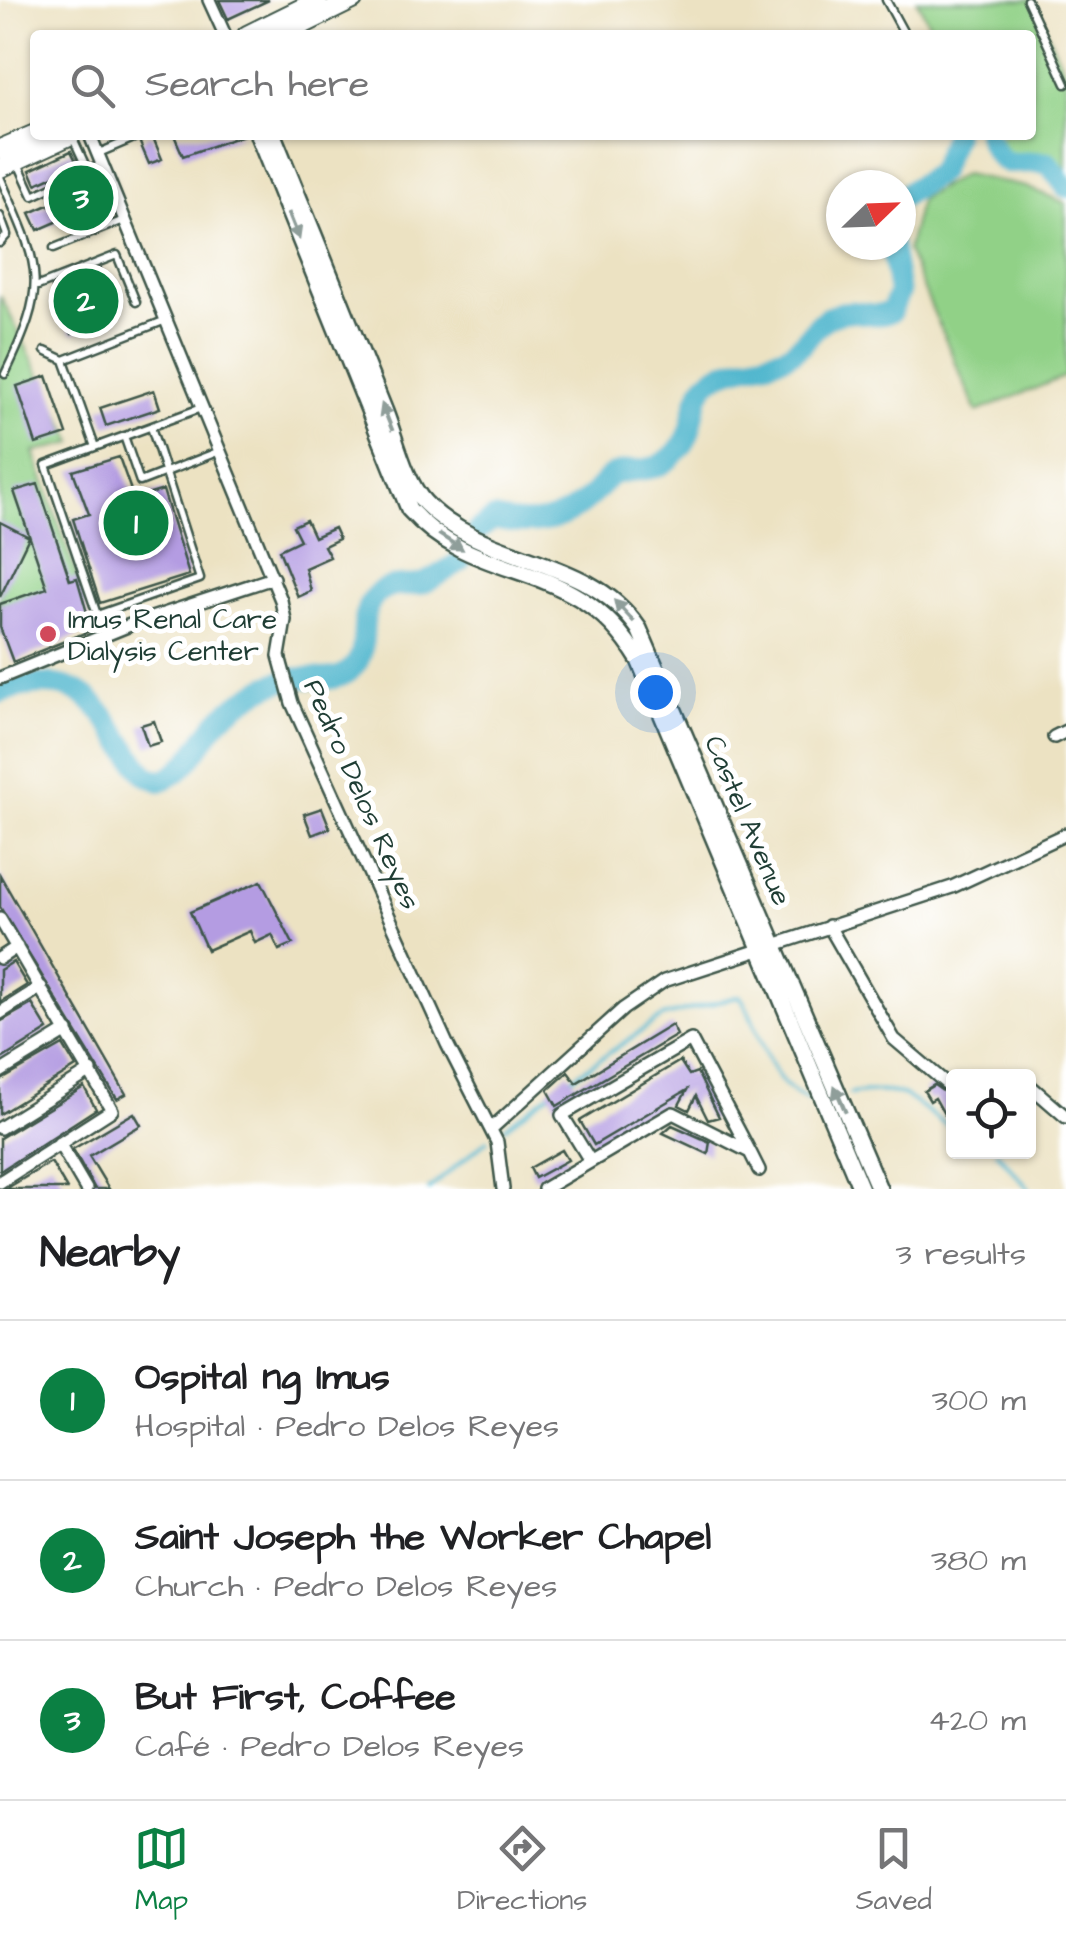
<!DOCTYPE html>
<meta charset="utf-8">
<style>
body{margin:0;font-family:"Architects Daughter",sans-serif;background:#f2f2f2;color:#202124}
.controls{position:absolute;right:30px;bottom:30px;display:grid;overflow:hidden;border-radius:10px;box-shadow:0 2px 8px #0004}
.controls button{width:90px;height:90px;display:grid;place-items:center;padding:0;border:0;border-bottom:2px solid #e0e0e0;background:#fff;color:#202124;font:50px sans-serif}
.compass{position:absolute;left:826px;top:170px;width:90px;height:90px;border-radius:50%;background:#fff;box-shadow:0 2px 8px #0004;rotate:67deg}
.you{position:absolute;left:655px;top:692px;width:35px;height:35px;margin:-25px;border:8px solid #fff;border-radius:50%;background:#1a73e8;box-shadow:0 0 0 15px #1a73e833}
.badge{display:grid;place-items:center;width:65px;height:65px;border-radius:50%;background:#0b8043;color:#fff;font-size:32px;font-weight:700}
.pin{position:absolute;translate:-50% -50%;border:5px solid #fff;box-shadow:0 2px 10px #0006}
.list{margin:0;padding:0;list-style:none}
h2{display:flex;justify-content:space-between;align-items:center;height:130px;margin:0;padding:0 40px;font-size:42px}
h2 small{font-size:32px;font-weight:400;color:#757577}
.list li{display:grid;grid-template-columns:65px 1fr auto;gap:30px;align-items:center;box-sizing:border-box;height:160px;padding:0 40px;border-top:2px solid #e0e0e0}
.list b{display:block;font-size:38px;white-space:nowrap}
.list p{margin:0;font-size:32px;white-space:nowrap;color:#757577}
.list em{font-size:32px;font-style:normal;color:#757577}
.icon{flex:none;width:55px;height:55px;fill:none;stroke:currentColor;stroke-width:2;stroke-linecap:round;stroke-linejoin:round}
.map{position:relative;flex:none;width:1066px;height:1189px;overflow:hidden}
.search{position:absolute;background:#fff;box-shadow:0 2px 8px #0004;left:30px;right:30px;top:30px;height:110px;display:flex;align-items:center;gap:25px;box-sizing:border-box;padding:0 35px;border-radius:10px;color:#757577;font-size:38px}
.sheet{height:610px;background:#fff}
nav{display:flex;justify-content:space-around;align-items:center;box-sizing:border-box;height:140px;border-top:2px solid #e0e0e0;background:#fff;font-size:28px;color:#757577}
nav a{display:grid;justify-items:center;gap:5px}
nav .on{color:#0b8043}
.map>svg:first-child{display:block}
.green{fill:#91d187;stroke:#58875e;stroke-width:2.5}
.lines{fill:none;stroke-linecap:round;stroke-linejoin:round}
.stream{stroke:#4fb6cd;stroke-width:4}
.river{stroke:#4fb6cd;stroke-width:22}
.building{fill:#b49ce2}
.service-casing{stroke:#3e5649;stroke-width:11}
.minor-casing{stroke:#3e5649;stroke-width:16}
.tertiary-casing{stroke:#3e5649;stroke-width:20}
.secondary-casing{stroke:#3e5649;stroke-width:22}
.service{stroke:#fff;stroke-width:6}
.minor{stroke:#fff;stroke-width:11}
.tertiary{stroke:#fff;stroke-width:15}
.secondary{stroke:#fff;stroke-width:18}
.oneway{fill:#8f9e9a}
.poi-dot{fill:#d1495b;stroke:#fff;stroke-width:4}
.labels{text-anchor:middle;stroke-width:10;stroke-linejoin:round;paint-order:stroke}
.poi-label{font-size:28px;fill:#1f3d34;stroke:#fff;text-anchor:start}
.street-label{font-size:28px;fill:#1f3d34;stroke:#fff}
</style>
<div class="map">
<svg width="1066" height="1189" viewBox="0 0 1066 1189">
<rect width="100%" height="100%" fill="#fff"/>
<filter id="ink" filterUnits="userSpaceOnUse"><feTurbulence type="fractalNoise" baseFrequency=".01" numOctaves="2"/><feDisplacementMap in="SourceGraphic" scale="20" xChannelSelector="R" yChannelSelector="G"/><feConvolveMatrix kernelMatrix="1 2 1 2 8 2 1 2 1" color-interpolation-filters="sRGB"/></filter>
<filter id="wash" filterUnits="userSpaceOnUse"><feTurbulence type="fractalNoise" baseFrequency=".0048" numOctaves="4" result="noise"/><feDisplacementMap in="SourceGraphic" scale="40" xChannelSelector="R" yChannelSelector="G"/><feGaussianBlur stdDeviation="2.25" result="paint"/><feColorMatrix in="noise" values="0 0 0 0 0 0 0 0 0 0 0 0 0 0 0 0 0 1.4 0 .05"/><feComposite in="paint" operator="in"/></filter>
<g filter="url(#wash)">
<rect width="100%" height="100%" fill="#ece2c2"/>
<path class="green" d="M917,0H1032L1066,74V173L1056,159L1034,155L1012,162L996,135H1031V35H935Z
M964,174L1026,187L1066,203V376L977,412L907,251L920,199Z
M0,295L74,443L34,452L86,603L0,635Z"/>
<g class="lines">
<path class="stream" d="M569,1080L662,1017L740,996C765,1033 763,1086 813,1101
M850,1094C914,1084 906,1103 954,1129
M505,1127L553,1091
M997,1152L1029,1189
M429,1189L487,1140"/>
<path class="river" d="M987,135C1002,177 1015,158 1048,163L1066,187
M901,197L939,172L954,135
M478,530L494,519C531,528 564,523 592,495C599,489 606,477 614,474C643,465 656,478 682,446C697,428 690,399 708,382C729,363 763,366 787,355C810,344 812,320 839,313C857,308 872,319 891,312L899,293L891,245
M0,692C91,664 99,714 146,775L160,781C196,769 202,731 229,711C249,696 272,680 298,678C312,677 330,682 343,675C378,657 351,620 376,595C390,582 403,588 420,584C433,581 448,568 460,562"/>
</g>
<g id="blocks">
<path class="building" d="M219,0H269L228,19Z
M148,135H152L162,159L149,164L140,143Z
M174,135H244L183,156Z
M71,151L78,165L36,184L30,170Z
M100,183L107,200L38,230L30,213Z
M100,269L119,315L72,334L52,288Z
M47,376L67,434L36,444L17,386Z
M154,390L160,408L106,426L100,408Z
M119,457L134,499L163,490L189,575L100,603L73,519L89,514L73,471Z
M38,484L70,580L77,578L92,630L13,662L0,627V604L47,588L14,491Z
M306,520L314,537L334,528L339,539L324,546L330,557L305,568L311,591L298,597L279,550L300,540L293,526Z
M0,522L29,537L0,597Z
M154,721L161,742L148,746L141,725Z
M322,808L330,828L312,835L304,814Z
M0,875L126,1094L117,1099L0,907Z
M261,881L293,944L279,950L272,935L255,943L250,931L207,950L190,912Z
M13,962L27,985L0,1002V970Z
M32,1004L48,1030L0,1060V1022Z
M672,1025L677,1035L557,1106L548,1090L568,1072L576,1083Z
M63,1045L76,1067L0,1114V1081Z
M680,1061L689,1075L697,1072L719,1117L708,1120L696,1096L689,1110L679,1105L687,1090L594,1145L580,1121Z
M934,1085L954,1099V1109L944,1114L935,1098L930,1101L924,1091Z
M84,1087L96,1109L0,1171V1138Z
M134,1113L141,1125L89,1156L109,1189H95L73,1149Z
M672,1125L710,1142L708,1154L663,1133Z
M562,1150L568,1160L535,1178L530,1168Z
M51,1162L67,1189H6L9,1187Z"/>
</g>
</g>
<g filter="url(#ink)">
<use href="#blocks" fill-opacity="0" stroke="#3e5649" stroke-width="2.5"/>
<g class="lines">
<g class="service-casing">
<path id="service" d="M886,0L905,35
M1027,0L1066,84
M72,136L88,171
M99,153L141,135
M17,161L33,196L102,164
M0,177C40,269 50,281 5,374
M0,216L7,235L0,243
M54,248L124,220
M38,286L117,255L136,302
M45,351L64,360
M124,436L140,482L220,451
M95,447L64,360L166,320
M97,615L200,579L151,427
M104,635L46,465L201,408"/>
</g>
<g class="minor-casing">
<path id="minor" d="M209,0L225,35
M90,135L281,600L285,620L279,656L292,703L447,1044L497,1142L503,1189
M0,678L130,625L273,578
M1054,737L1066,731
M0,919L112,1110L0,1182
M829,926L894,1039L954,1090
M0,958L17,947
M0,1013L41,987
M0,1072L67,1031
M1028,1084L1066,1117
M0,1128L91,1071
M491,1129L623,1009L664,981L952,887L1066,834
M59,1143L86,1189
M750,1152L759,1170
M544,1189L673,1113L750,1152L691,1040L562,1115L589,1159"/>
</g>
<g class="tertiary-casing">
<path id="tertiary" d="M258,135L409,509C480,589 574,552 639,660L861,1189
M273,135C311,227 348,320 385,412C396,440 405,482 425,503C486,566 587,553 639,629L879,1189"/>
</g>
<g class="secondary-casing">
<path id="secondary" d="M247,35L318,0
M282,35L353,0
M0,149L35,134
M0,168L71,135"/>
</g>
<use href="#service" class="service"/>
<use href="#minor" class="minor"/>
<use href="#tertiary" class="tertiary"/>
<use href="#secondary" class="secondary"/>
</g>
<defs><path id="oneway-solid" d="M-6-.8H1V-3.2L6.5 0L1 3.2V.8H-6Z" transform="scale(2.5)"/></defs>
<g class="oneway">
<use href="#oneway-solid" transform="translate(294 226) rotate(68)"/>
<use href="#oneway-solid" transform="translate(387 417) rotate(-112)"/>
<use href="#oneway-solid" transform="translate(451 542) rotate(33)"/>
<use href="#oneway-solid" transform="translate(624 611) rotate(-133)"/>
<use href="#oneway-solid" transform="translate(840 1099) rotate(-113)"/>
</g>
</g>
<circle class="poi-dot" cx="48" cy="634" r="10"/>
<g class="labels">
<g class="poi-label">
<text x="68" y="628">Imus Renal Care<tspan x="68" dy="32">Dialysis Center</tspan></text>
</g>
<g class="street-label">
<text transform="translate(363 794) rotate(66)" y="10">Pedro Delos Reyes</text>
<text transform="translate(749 820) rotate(67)" y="10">Castel Avenue</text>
</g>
</g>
</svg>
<div class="controls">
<button><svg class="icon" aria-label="locate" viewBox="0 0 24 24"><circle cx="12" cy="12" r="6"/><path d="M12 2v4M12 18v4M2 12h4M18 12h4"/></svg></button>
</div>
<svg class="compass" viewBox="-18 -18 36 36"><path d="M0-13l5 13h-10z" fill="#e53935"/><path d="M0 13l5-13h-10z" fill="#757577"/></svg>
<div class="you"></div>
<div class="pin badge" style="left:136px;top:523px">1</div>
<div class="pin badge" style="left:86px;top:301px">2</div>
<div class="pin badge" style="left:81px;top:198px">3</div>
<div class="search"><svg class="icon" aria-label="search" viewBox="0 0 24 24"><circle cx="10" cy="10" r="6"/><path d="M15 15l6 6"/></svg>Search here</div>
</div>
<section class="sheet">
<h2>Nearby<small>3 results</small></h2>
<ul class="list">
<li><span class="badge">1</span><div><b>Ospital ng Imus</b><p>Hospital · Pedro Delos Reyes</p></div><em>300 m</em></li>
<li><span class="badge">2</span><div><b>Saint Joseph the Worker Chapel</b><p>Church · Pedro Delos Reyes</p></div><em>380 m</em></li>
<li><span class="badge">3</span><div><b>But First, Coffee</b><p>Café · Pedro Delos Reyes</p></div><em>420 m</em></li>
</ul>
</section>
<nav>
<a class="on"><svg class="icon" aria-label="map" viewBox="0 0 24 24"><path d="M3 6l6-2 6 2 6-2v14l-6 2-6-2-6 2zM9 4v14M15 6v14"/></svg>Map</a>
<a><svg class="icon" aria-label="directions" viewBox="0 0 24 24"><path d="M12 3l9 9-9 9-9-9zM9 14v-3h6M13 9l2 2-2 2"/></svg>Directions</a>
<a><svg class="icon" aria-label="saved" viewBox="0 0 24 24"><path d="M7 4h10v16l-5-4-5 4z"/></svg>Saved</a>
</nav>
